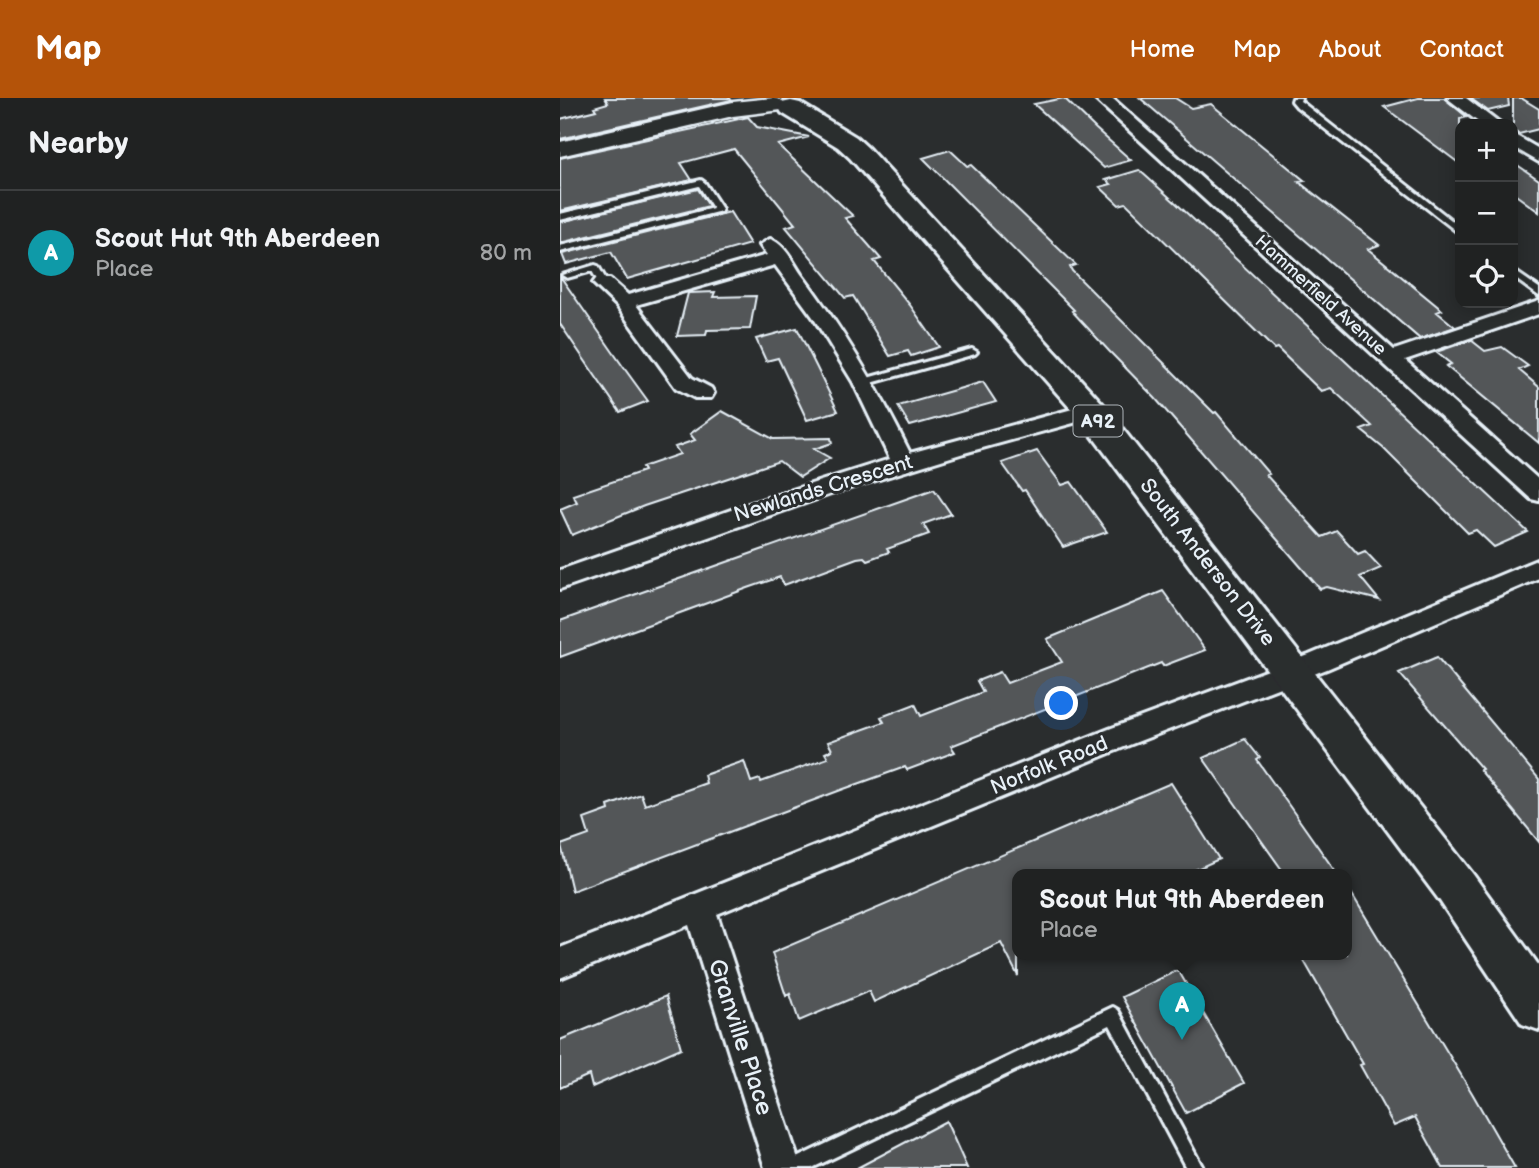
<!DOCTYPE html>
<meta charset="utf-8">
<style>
body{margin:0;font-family:"Balsamiq Sans",sans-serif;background:#282a2a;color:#f1f3f6}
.controls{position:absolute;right:21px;top:21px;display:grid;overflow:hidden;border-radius:14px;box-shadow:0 4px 18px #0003}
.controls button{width:63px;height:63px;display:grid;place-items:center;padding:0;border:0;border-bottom:2px solid #3d3f40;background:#202222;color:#f1f3f6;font:35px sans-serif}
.you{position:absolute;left:502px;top:606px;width:24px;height:24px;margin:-18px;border:5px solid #fff;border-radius:50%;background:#1a73e8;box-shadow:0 0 0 10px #1a73e833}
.badge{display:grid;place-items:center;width:46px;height:46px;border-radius:50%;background:#b45309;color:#fff;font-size:23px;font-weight:700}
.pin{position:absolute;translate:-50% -58px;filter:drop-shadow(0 2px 4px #0008)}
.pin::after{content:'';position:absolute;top:37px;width:24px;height:21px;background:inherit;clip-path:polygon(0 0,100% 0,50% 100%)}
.popup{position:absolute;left:452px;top:771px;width:340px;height:91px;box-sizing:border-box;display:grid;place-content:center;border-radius:14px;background:#202222;filter:drop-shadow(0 2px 5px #0005);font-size:23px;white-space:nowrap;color:#a2a4a5}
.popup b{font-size:26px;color:#f1f3f6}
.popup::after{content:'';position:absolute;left:50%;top:100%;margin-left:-14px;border:14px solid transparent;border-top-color:#202222}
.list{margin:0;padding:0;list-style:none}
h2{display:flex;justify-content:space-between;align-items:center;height:91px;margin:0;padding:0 28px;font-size:30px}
h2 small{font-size:23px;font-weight:400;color:#a2a4a5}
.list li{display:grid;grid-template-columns:46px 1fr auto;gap:21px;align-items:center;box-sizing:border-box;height:126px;padding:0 28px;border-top:2px solid #3d3f40}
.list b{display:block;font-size:26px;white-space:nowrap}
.list p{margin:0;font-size:23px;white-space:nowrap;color:#a2a4a5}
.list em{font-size:23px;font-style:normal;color:#a2a4a5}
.icon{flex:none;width:38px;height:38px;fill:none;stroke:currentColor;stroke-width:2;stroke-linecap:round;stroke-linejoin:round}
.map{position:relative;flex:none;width:979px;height:1070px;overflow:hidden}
header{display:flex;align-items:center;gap:42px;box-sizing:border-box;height:98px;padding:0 35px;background:#b45309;color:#fff}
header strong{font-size:33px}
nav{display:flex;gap:38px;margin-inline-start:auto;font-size:24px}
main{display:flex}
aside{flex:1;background:#202222}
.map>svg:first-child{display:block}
.building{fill:#535759;stroke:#e8f1f8;stroke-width:2}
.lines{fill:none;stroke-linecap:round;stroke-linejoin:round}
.lane-casing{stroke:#e8f1f8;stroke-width:6}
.street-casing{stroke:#e8f1f8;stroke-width:6}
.secondary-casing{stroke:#e8f1f8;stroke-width:5}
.primary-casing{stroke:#e8f1f8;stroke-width:6}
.lane{fill:#2a2d2e;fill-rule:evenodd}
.street{fill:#2a2d2e;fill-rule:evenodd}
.secondary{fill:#2a2d2e;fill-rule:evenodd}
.primary{fill:#2a2d2e;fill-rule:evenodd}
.labels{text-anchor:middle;stroke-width:6;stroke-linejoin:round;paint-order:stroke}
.far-street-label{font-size:18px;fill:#e8f1f8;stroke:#2a2d2e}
.shield{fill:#2a2d2e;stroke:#afb6bb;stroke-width:2}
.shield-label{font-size:19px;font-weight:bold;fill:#e8f1f8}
.street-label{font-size:21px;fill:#e8f1f8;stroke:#2a2d2e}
.near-street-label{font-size:24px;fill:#e8f1f8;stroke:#2a2d2e}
</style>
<header>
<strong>Map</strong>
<nav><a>Home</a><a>Map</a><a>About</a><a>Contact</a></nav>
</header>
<main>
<aside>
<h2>Nearby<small></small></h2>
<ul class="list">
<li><span class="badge" style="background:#0f9aa8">A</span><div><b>Scout Hut 9th Aberdeen</b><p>Place</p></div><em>80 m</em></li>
</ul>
</aside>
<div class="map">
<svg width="979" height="1070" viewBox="0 0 979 1070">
<rect width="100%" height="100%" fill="#2a2d2e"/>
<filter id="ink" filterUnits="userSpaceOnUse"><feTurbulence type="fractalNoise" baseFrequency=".0143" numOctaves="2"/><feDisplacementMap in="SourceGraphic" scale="14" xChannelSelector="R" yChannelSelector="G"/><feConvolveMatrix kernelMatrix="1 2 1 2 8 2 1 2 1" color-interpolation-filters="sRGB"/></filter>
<g filter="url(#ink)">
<path class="building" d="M45,0H170L171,2L0,41V21L36,12L34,9L48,5Z
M504,0L536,31L571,62L544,70L474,6Z
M580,0H615L631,10L651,6L745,83L739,84L819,147L808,151L882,212L877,214L895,229L860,241Z
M858,0H884L907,19L900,21V66L824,9Z
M910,0H948L949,8L928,13Z
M953,0H961L979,11V31L959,36L953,33Z
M188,19L197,29L249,39L218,47L293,118L285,120L321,161L314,163L350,207L379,249L351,258L348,253L330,258L293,198L285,200L226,129L235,126L174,51L121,65L132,82L0,113V60Z
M390,52L407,68L411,67L516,167L510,169L512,173L654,315L656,314L709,376L706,377L762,439L777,433L798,456L805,453L821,470L800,479L819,502L767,489L760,491L595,300L549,253L512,213L514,212L363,60Z
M953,64L979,82V114L953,95Z
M579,72L617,106L968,434L934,449L916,432L908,435L823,350L801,332L812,328L771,290L761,293L717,250L714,251L566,105L559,107L540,89L551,86L546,82Z
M138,91L149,108L0,145V124Z
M170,114L190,146L67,181L51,154L6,166L2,156Z
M0,178L64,270L88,303L60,314L0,226Z
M155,194L153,199L196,198L190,231L147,232L146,237L117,238L128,195Z
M237,230L257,270L278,313L247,322L218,260L206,263L196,241Z
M911,242L925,253L942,249L968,268L959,272L979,289V345L886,268L891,266L876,254Z
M423,284L436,304L350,328L338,308Z
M162,313L213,341L271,340L272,345L254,351L270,360L240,379L219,363L84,408L12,437L0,411L17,404L13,397L84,373L82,369L120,356L115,349L135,342L130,336Z
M477,353L502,387L511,384L547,434L503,449L465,392L462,393L442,365Z
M374,391L391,416L363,426L369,436L327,451L329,454L307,462L304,459L297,460L224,487L220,479L188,490L0,559V523Z
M603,493L645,552L603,568L601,565L391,648L395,654L347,672L345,669L281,692L12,793L1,747L29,737L24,721L49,712L48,708L81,696L85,707L146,685L144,677L184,663L191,684L200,681L201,684L268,660L265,655L272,652L268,644L324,624L321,619L355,606L361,618L423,594L417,583L440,574L447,585L502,564L487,541Z
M877,559L979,681V744L920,672L922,671L839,575Z
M685,641L700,660L697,662L777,776H725L643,660Z
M611,685L659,761L626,776H458V878L441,845L314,904L309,893L239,923L230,896L226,898L212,855Z
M787,788L912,995L955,1070H883L855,1019L834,1028L800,967L803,966L740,856H787Z
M618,872L684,985L626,1015L562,899Z
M106,898L121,950L32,989L29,977L0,990V942Z
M386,1023L407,1070H297Z"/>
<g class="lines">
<g class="lane-casing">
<path id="lane" d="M733,0H741L740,3L743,5L900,129V136L737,9L732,3Z
M141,82L145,85L162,111L161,113L0,154V148L153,110L139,88L0,122V116Z
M35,167L38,168L48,185L46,187H40L32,173L7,180L2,177Z
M953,172L979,190V198L953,179Z
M412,251L417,254L415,256L304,287L299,284L300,282Z
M553,909L558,912L643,1070H626L550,927L252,1070H226L228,1064Z"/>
</g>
<g class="street-casing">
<path id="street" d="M534,0H552L834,252L979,203V216L845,262L979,382V403L971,401Z
M887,0H906L940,26H921Z
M953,36L979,51V64L953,49Z
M210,141C224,145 233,164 241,176C285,234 318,290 350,355L531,306L539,308L542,313L539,318L404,355L271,396L0,491V472L188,406L330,361L293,284L253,219L215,167L76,207L132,280L151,290L154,295L151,300H135L116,290L57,208L33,185L36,181H50L68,197L207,157L200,147Z
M979,461V480L767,571L569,647L157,816L241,1070H205L129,827L0,880V850L549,631L749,557Z"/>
</g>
<g class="secondary-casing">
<path id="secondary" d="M213,0L221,2L225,7L221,12L173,18L0,58V44L173,4Z"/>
</g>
<g class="primary-casing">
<path id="primary" d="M231,3L240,5L296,39L308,50L543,306L912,775L979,868V932L962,926L880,803L519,320L290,60L278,49L222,15L219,10L222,5Z"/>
</g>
<use href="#lane" class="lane"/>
<use href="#street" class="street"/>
<use href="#secondary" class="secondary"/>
<use href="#primary" class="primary"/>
</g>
</g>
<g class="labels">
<g class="far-street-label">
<text transform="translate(761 197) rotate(42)" y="6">Hammerfield Avenue</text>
</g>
<rect class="shield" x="513.5" y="307.5" width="49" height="31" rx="5"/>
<g class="shield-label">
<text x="538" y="330">A92</text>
</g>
<g class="street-label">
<text transform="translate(263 390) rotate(-17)" y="7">Newlands Crescent</text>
<text transform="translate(648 464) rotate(52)" y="7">South Anderson Drive</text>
<text transform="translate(489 667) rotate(-22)" y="7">Norfolk Road</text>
</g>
<g class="near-street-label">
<text transform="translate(181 939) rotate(72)" y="8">Granville Place</text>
</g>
</g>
</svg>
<div class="controls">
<button>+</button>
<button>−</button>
<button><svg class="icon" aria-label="locate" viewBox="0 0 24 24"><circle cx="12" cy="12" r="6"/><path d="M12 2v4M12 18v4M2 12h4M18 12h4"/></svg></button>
</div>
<div class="you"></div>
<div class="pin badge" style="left:622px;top:942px;background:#0f9aa8">A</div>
<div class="popup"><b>Scout Hut 9th Aberdeen</b>Place</div>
</div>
</main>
